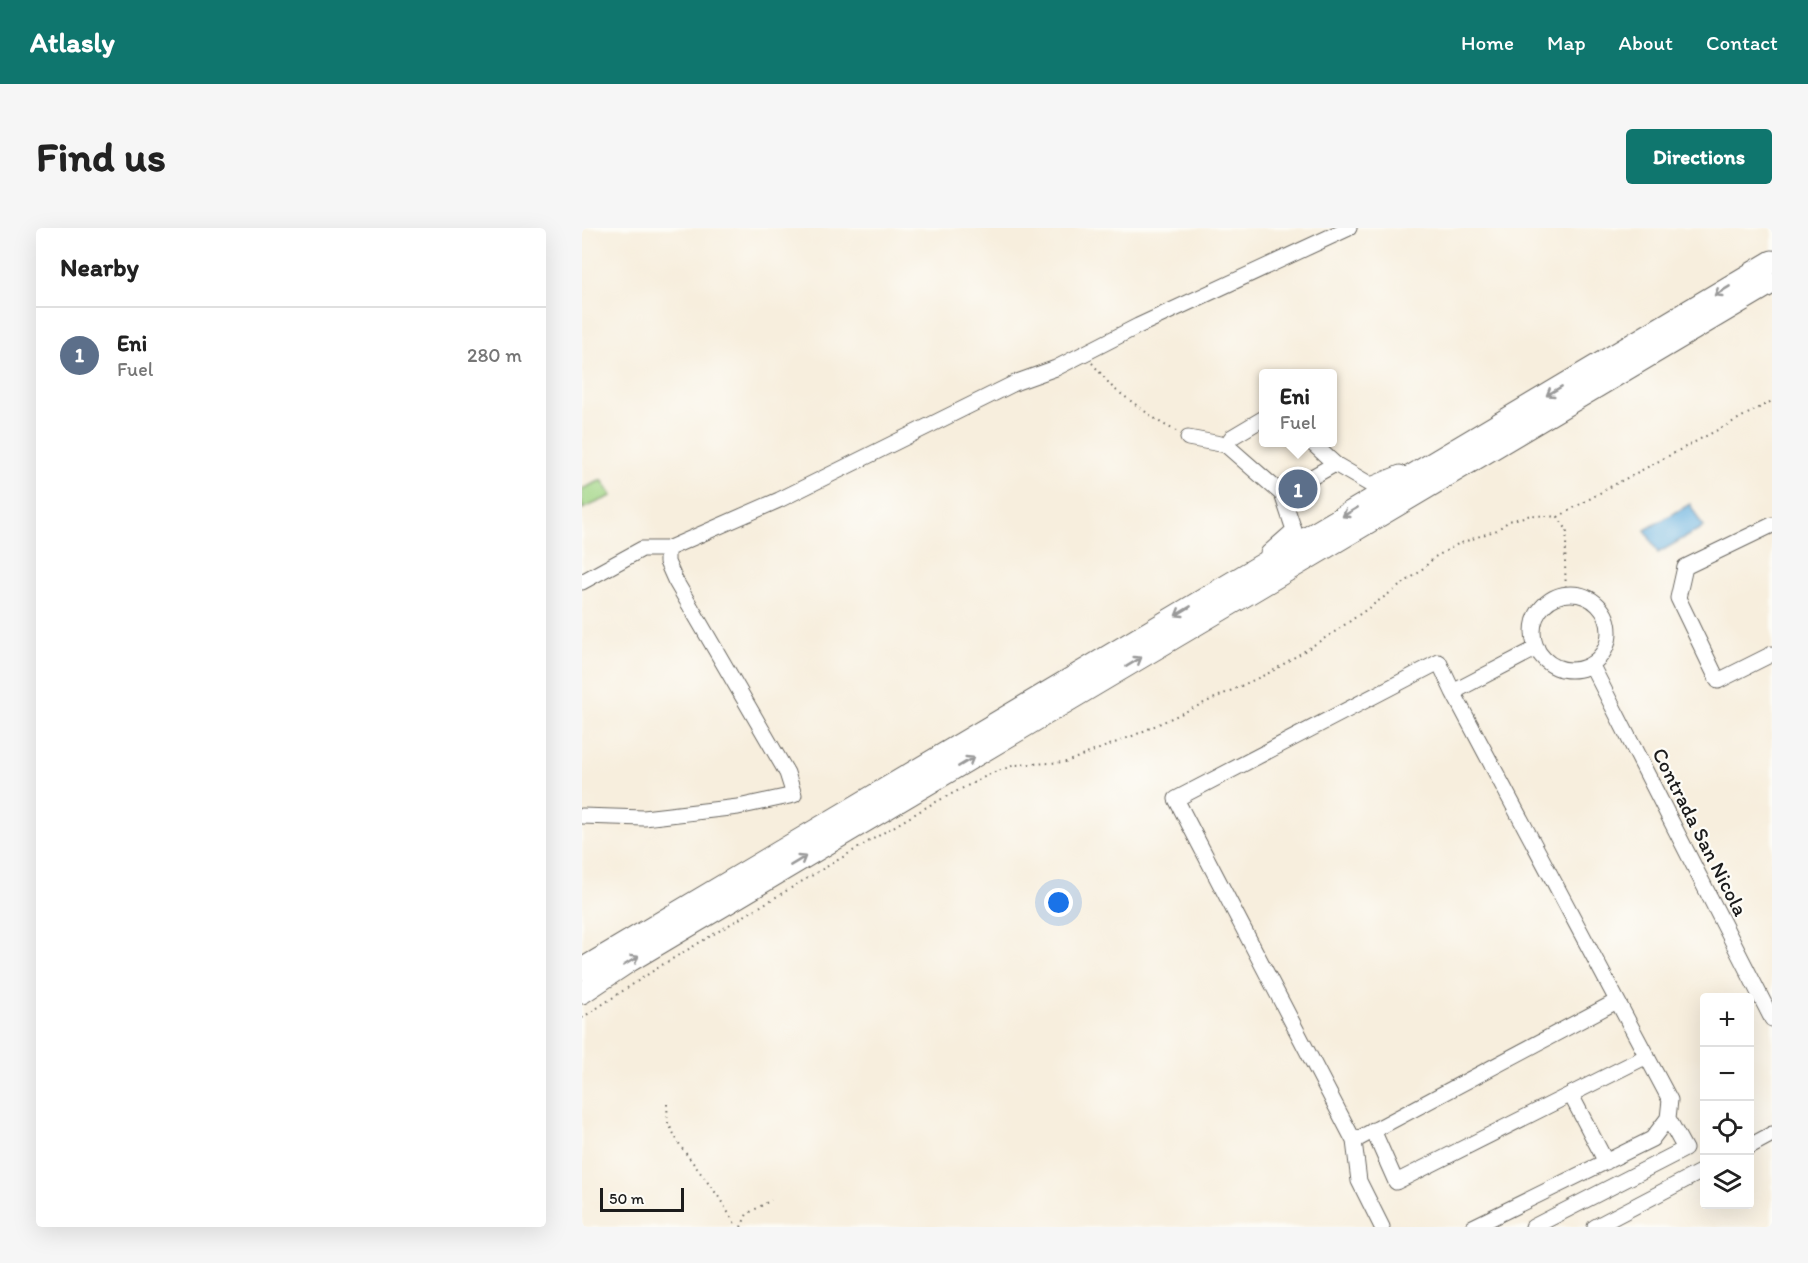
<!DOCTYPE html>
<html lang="en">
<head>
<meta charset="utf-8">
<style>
  :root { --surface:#fff; --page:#f6f6f6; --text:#222; --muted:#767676; --line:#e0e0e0; --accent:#0f766e }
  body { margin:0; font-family:Itim,sans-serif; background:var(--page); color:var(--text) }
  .controls { position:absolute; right:18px; bottom:18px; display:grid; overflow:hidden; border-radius:6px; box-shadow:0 6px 24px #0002 }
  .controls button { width:54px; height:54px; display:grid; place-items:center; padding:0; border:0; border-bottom:2px solid var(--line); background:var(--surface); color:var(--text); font:30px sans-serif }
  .scale { position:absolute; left:18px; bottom:15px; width:84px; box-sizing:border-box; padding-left:6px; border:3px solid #1c1c1c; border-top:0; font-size:16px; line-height:21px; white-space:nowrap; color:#1c1c1c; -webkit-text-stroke:4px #fdfcf7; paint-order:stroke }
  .you { position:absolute; left:477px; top:675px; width:21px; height:21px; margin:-15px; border:4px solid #fff; border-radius:50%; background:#1a73e8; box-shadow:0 0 0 9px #1a73e833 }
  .badge { display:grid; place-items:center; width:39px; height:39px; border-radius:50%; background:var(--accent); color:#fff; font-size:20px; font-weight:700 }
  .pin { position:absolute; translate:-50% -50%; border:3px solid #fff; box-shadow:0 2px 6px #0006 }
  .popup { position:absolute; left:677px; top:141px; width:78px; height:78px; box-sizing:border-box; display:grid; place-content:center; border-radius:6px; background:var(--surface); filter:drop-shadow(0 2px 4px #0005); font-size:20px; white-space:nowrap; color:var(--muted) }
  .popup b { font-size:22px; color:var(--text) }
  .popup::after { content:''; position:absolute; left:50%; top:100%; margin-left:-12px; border:12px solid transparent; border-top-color:var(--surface) }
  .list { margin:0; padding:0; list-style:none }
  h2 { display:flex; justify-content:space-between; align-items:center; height:78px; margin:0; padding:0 24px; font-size:26px }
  h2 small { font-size:20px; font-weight:400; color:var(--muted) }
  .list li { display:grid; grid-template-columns:39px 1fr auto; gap:18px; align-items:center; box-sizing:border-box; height:96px; padding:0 24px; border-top:2px solid var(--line) }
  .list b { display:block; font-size:22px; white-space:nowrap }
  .list p { margin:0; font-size:20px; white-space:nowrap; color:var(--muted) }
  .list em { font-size:20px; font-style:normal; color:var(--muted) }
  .icon { flex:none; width:33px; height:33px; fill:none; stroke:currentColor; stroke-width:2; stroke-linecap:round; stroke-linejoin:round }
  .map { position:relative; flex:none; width:1190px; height:999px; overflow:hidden; border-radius:6px }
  header { display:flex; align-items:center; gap:36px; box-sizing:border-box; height:84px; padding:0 30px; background:var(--accent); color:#fff }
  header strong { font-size:28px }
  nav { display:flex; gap:33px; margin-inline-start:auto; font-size:21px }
  .intro { display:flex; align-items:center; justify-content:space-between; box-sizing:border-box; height:144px; padding:0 36px }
  h1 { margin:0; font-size:42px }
  .button { padding:15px 27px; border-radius:6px; background:var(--accent); color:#fff; font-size:21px; font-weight:700 }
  main { display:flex; gap:36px; padding:0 36px }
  aside { flex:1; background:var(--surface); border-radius:6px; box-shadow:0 6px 24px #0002 }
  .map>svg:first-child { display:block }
</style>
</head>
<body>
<header>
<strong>Atlasly</strong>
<nav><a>Home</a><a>Map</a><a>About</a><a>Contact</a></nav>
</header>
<div class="intro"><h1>Find us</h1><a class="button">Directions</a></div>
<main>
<aside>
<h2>Nearby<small></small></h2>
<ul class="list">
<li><span class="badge" style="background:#5c6f8a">1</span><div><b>Eni</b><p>Fuel</p></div><em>280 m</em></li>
</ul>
</aside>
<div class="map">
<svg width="1190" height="999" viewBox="0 0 1190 999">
  <rect width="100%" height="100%" fill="#fdfcf7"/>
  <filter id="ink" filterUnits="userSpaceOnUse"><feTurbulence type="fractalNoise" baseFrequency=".0167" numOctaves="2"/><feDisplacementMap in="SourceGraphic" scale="12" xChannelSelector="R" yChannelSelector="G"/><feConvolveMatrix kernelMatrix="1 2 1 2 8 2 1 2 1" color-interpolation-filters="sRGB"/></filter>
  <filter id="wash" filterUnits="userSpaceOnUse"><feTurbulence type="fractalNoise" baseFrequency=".008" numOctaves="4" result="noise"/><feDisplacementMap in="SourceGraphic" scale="24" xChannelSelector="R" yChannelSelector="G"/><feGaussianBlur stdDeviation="1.35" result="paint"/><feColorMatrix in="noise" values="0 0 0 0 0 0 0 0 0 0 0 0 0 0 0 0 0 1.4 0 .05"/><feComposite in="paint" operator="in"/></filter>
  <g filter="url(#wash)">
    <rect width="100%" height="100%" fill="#f7eedd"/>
    <path fill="#a1d585" stroke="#5e7850" stroke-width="1.5" d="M 20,252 L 30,268 L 0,281 L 0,261 Z"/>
    <path fill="#67b1df" stroke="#42667e" stroke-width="1.5" d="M 1108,276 L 1121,299 L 1076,325 L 1063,302 Z"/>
  </g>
  <g filter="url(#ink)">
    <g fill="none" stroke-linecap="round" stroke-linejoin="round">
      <g stroke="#696660" stroke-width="17">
        <path id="minor" d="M 682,190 L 650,209 L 644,217 L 700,266
          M 606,210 L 644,217
          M 729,214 L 753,236
          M 1190,297 L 1103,339 L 1096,370 L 1136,453 L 1190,426
          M 686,325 L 712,302 L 700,266 L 753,236 L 789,257 L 818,245
          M 0,354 L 60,321 L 85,321
          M951 404a38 38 0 1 1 76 0a38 38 0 1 1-76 0Z
          M 1009,436 L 1190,791
          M 871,464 L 955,420
          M 0,588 L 62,590 L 156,579 L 212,567 L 205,545 L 93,352 L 85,334 L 85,321 L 197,272 L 435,154 L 474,140 L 556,98 L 767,0
          M 989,867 L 1024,934
          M 791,902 L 814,954 L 1065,828
          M 772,913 L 777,953 L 800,999
          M 1168,918 L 1190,906
          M 891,999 L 1070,911 L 1086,890 L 1088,872 L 871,464 L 857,434 L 594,571 L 772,913 L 1035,773
          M 951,999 L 1103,921 L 1086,890
          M 1013,999 L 1122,942"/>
      </g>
      <g stroke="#696660" stroke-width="23">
        <path id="highway" d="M 0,741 L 1190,33
          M 0,765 L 48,733 L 1190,55"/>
      </g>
      <path stroke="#696660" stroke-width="2" stroke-dasharray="1.5 4.5" stroke-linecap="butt" d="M 510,135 L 531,160 L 579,195 L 596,204
        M 976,289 L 1028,259 L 1190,173
        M 0,790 L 80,737 L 348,577 L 410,545 L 433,537 L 484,534 L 553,507 L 689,444 L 754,403 L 836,345 L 853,329 L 876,316 L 915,302 L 927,293 L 949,287 L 976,289 L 985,302 L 983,335 L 984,366
        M 85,876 L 86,895 L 99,919 L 136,968 L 155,999
        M 159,999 L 165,986 L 189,972"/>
      <use href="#minor" stroke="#fff" stroke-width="15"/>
      <use href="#highway" stroke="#fff" stroke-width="21"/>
    </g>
    <defs><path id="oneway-shaft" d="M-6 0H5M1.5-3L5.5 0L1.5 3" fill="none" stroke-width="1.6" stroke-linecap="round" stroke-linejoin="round" transform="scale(1.5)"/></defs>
    <g stroke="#999">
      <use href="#oneway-shaft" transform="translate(1140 63) rotate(149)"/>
      <use href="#oneway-shaft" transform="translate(972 163) rotate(149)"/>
      <use href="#oneway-shaft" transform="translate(768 284) rotate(149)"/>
      <use href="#oneway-shaft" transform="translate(601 383) rotate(149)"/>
      <use href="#oneway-shaft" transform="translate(552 434) rotate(-31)"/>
      <use href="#oneway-shaft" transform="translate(384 534) rotate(-31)"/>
      <use href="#oneway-shaft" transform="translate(216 633) rotate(-31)"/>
      <use href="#oneway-shaft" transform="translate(49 733) rotate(-32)"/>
    </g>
  </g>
  <g text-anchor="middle" stroke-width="4.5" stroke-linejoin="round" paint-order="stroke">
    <g font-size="21" fill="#1c1c1c" stroke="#fdfcf7">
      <text transform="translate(1118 604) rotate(63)" y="7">Contrada San Nicola</text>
    </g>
  </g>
</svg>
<div class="controls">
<button>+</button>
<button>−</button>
<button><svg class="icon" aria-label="locate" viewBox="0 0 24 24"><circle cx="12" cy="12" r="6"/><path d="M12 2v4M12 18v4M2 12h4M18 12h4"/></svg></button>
<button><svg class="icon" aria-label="layers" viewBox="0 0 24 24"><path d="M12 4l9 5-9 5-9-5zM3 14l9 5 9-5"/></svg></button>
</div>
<div class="scale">50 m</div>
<div class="you"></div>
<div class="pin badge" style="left:716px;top:261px;background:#5c6f8a">1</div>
<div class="popup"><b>Eni</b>Fuel</div>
</div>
</main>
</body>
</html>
